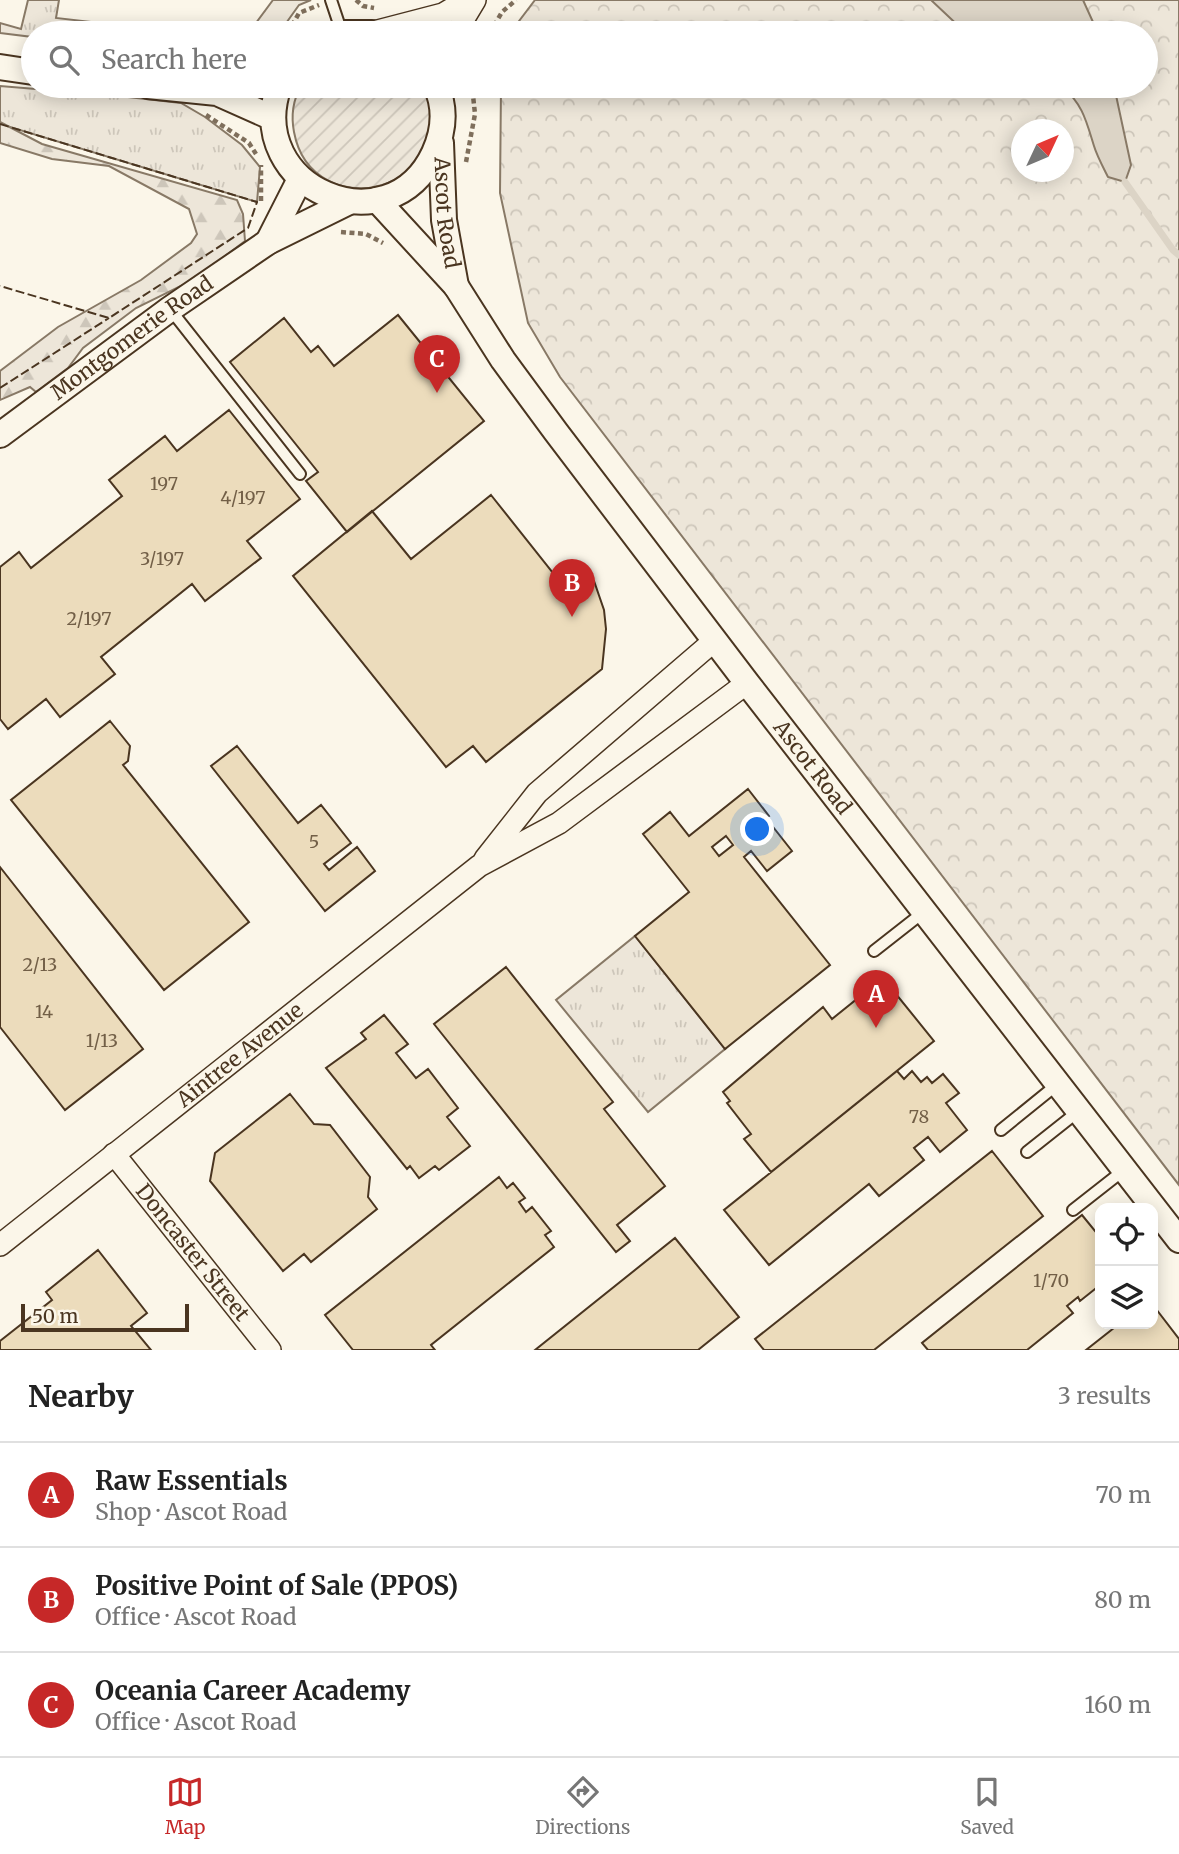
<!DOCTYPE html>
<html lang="en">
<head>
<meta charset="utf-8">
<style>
  :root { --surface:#fff; --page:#f6f6f6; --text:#222; --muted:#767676; --line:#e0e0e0; --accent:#c62828 }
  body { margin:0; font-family:Merriweather,serif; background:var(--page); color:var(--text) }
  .controls { position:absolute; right:21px; bottom:21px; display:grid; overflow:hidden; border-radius:14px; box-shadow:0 4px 18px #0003 }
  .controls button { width:63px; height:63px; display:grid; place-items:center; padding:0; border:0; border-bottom:2px solid var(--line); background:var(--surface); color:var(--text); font:35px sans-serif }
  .compass { position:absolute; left:1011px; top:119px; width:63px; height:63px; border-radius:50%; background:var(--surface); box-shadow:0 4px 18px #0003; rotate:46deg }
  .scale { position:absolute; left:21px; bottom:18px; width:168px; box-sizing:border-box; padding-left:7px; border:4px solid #4a3520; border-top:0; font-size:19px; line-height:24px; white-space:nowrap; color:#4a3520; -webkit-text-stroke:5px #fbf6e9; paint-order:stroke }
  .you { position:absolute; left:758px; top:830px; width:24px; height:24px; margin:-18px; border:5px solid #fff; border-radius:50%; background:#1a73e8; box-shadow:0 0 0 10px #1a73e833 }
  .badge { display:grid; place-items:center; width:46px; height:46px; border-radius:50%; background:var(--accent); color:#fff; font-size:23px; font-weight:700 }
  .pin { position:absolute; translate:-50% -58px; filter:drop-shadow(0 2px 4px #0008) }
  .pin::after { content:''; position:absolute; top:37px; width:24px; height:21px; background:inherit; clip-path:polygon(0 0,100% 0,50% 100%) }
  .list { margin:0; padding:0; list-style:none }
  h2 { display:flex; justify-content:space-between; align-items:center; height:91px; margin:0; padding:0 28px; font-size:30px }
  h2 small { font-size:23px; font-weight:400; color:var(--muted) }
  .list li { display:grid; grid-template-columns:46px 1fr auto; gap:21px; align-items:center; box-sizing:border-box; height:105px; padding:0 28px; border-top:2px solid var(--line) }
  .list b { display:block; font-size:26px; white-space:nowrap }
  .list p { margin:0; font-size:23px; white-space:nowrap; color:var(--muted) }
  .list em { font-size:23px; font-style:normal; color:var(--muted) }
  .icon { flex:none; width:38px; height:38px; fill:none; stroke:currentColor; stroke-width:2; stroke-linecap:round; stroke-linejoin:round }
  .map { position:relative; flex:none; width:1179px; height:1350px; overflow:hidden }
  .search { position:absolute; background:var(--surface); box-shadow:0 4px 18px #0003; left:21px; right:21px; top:21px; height:77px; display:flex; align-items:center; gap:18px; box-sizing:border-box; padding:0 24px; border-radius:38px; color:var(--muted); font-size:26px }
  .sheet { height:406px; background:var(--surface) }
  nav { display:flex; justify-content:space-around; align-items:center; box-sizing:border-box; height:98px; border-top:2px solid var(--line); background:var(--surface); font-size:19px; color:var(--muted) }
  nav a { display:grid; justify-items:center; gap:4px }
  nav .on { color:var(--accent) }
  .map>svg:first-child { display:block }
</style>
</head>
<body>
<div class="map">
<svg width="1179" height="1350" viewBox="0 0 1179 1350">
  <defs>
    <pattern id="grass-tufts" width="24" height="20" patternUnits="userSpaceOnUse" patternTransform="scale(1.75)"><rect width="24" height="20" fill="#ede6d9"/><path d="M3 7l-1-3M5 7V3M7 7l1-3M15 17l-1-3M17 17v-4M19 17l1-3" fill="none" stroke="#cdc6ba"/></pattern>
    <pattern id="forest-firs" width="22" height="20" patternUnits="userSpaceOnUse" patternTransform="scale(1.75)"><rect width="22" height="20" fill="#ede6d9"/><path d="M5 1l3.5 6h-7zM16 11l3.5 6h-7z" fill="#cdc6ba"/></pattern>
    <pattern id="park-crowns" width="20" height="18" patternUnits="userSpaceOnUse" patternTransform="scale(1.75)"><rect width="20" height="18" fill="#ede6d9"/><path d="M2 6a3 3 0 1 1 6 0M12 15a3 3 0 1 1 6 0" fill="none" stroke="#cdc6ba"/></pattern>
    <pattern id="garden-furrows" width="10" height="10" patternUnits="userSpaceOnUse" patternTransform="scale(1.75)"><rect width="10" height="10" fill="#ede6d9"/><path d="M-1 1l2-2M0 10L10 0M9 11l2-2" fill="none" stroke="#cdc6ba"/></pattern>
  </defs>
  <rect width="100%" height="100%" fill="#fbf6e9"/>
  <path fill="url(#grass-tufts)" stroke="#887966" stroke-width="2" d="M 28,0 L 59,0 L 56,18 L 187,33 L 33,33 L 33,37 L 0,33 L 0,23 L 21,29 Z
    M 273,0 L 311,0 L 299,5 L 279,33 L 196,33 L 253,27 Z
    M 0,86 L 119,96 L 181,103 L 205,117 L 242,145 L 260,167 L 257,202 L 0,124 Z
    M 635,936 L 725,1049 L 648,1112 L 556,1000 Z"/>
  <path fill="url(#forest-firs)" stroke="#887966" stroke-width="2" d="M 0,122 L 42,144 L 237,200 L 243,214 L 245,241 L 195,279 L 136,308 L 83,348 L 68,368 L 36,392 L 30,387 L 0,400 L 0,371 L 58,327 L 141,280 L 191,243 L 197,234 L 189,209 L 109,166 L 52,159 L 0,143 Z"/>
  <path fill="url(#park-crowns)" stroke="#887966" stroke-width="2" fill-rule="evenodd" d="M 535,0 L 1179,0 L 1179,1185 L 560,377 L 528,323 L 500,193 L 501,86 L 1146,86 L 1146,33 L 510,33 ZM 1021,130 L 1064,130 L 1064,172 L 1021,172 Z"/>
  <path fill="url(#garden-furrows)" stroke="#887966" stroke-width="2" d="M 301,86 L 424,86 C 466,193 312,228 294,132 C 291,116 293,100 301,86 Z"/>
  <path fill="#dcd4c6" stroke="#887966" stroke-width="2" d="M 931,0 L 1083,0 L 1098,33 L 966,33 Z
    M 1062,86 L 1114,86 L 1131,165 L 1125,182 L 1108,177 C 1103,167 1097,156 1094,146 C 1086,120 1083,105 1062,86 Z"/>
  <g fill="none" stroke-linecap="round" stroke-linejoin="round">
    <path stroke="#dcd4c6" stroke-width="7" d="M 1125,182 L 1173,250 L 1179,255"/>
  </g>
  <path fill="#ecdcbc" stroke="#4a3520" stroke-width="2" fill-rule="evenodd" d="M 398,315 L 484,421 L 347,532 L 306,481 L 318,472 L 230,362 L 284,318 L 311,352 L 318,346 L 334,366 Z
    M 229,410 L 300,499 L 247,541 L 261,558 L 205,601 L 192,584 L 101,657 L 115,674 L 60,717 L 46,699 L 8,729 L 0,719 L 0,567 L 19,552 L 31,568 L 122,496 L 109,480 L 165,436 L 177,451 Z
    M 491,495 L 561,583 L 582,566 L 594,581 L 604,610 L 606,629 L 602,669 L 486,762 L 473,746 L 446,767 L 293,576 L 372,511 L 411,559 Z
    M 110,721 L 130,746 L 128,761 L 123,765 L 249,922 L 164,990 L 11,800 Z
    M 237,746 L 298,823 L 321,805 L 351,843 L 324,864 L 329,870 L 357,847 L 375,871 L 325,911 L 211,766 Z
    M 748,789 L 769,816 L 766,818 L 792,851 L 767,871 L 751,851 L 744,857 L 830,965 L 725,1049 L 635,936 L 689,892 L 643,834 L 670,812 L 689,836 ZM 726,836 L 733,845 L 719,856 L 712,847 Z
    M 0,867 L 143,1049 L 65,1110 L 0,1027 Z
    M 506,967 L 613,1102 L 604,1109 L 665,1186 L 617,1225 L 630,1241 L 616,1252 L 434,1024 Z
    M 883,978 L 934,1041 L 771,1172 L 744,1139 L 751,1134 L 727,1103 L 730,1101 L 723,1092 L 823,1007 L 832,1019 Z
    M 384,1015 L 408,1044 L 396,1053 L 416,1078 L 428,1069 L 458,1108 L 447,1117 L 470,1146 L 439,1170 L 435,1166 L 419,1178 L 410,1166 L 407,1169 L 326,1068 L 366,1039 L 361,1033 Z
    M 897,1071 L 904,1079 L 912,1071 L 921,1082 L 927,1077 L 932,1083 L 943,1074 L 959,1093 L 946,1103 L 967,1130 L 940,1152 L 928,1137 L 914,1148 L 924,1160 L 879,1196 L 869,1184 L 769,1265 L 724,1210 Z
    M 290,1094 L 314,1124 L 330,1125 L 370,1177 L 368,1197 L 377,1209 L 311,1262 L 304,1254 L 283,1271 L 210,1181 L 215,1153 Z
    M 992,1151 L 1043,1216 L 874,1350 L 764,1350 L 755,1339 Z
    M 499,1177 L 507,1188 L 513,1183 L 525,1198 L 519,1202 L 526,1212 L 532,1207 L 551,1231 L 545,1235 L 554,1247 L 431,1345 L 435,1350 L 353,1350 L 325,1315 Z
    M 1082,1215 L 1100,1237 L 1100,1285 L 1080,1301 L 1078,1297 L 1067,1306 L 1073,1313 L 1027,1350 L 928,1350 L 922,1343 Z
    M 675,1238 L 739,1317 L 698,1350 L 535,1350 Z
    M 98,1250 L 147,1313 L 131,1326 L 151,1350 L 0,1350 L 0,1341 L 52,1300 L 46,1292 Z
    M 1153,1305 L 1179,1339 L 1179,1350 L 1086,1350 L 1119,1324 L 1153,1324 Z"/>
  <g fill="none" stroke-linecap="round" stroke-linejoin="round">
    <g stroke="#4a3520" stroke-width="14">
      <path id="service" d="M 331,0 L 342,33
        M 170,309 L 300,474
        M 874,951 L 925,911
        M 1001,1130 L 1059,1083
        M 1027,1152 L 1080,1110
        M 1073,1210 L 1124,1170"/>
    </g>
    <g stroke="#4a3520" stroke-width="24">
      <g id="minor">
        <path d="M 370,33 L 443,14 L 467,0"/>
        <path d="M 459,33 L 463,20 L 475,0"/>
        <path d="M 485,859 L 537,793 L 715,640"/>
        <path id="s1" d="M 114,1154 L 270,1350"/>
        <path id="s2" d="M 0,1245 L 479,866 L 559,823 L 747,683"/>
      </g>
    </g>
    <g stroke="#4a3520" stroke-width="28">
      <g id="tertiary">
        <path d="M 345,33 L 372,33"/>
        <path d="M 0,67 L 33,72"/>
        <path d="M 148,86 L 217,93 L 273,118"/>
        <path d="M 279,86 C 243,188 389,250 434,153 C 444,131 446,108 436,86"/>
        <path id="s3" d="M 441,143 L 444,220 L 456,286"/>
        <path id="s4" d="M 377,200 L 456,286 L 503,360 L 556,432 L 747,683 L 1179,1240"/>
        <path d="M 268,242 L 300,179"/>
        <path id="s5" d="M 0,435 L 170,309 L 268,242 L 349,202"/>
      </g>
    </g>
    <path stroke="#7f6f5c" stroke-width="4.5" stroke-dasharray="5 3.5" stroke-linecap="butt" d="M 356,0 L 363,6 L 374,8
      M 288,33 L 299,13 L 319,5
      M 490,33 L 502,12 L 516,0
      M 206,115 L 249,143 L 256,154
      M 466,162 L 475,114 L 472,86
      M 261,201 L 261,165
      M 341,232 L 366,234 L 383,243"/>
    <use href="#service" stroke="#fbf6e9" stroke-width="10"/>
    <use href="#minor" stroke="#fbf6e9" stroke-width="21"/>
    <use href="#tertiary" stroke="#fbf6e9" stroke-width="24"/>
    <path stroke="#4a3520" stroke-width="2" stroke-dasharray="9 3.5" stroke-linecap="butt" d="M 0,124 L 257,202 L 248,228 L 109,318 L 0,286
      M 0,388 L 109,318"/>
  </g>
  <g text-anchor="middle" stroke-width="5" stroke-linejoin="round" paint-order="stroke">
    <g font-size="18" fill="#725f47">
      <text x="164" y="490">197</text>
      <text x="243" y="504">4/197</text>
      <text x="162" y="565">3/197</text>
      <text x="89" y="625">2/197</text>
      <text x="314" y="848">5</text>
      <text x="40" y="971">2/13</text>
      <text x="44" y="1018">14</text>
      <text x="102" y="1047">1/13</text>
      <text x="919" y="1123">78</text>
      <text x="1051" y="1287">1/70</text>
    </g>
    <g font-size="21" fill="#4a3520" stroke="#fbf6e9">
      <text dy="7" stroke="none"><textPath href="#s3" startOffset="70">Ascot Road</textPath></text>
      <text dy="7" stroke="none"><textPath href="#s5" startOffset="164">Montgomerie Road</textPath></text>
      <text dy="7" stroke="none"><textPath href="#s4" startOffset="716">Ascot Road</textPath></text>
      <text dy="7" stroke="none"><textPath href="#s2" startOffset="306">Aintree Avenue</textPath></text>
      <text dy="7" stroke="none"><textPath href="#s1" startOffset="126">Doncaster Street</textPath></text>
    </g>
  </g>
</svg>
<div class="controls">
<button><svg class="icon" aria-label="locate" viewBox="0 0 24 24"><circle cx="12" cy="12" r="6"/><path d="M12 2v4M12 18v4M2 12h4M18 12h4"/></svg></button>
<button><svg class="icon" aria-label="layers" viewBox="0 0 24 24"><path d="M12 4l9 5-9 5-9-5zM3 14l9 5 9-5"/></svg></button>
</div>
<svg class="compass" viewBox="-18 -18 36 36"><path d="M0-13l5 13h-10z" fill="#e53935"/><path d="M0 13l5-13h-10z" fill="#767676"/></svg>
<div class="scale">50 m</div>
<div class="you"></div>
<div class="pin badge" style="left:876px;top:1028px">A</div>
<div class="pin badge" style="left:572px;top:617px">B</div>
<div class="pin badge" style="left:437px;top:393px">C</div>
<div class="search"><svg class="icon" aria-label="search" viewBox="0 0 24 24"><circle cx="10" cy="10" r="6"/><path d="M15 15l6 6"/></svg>Search here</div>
</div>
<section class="sheet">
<h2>Nearby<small>3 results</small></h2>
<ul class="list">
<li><span class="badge">A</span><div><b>Raw Essentials</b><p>Shop · Ascot Road</p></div><em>70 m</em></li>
<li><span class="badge">B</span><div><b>Positive Point of Sale (PPOS)</b><p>Office · Ascot Road</p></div><em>80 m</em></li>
<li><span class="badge">C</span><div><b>Oceania Career Academy</b><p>Office · Ascot Road</p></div><em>160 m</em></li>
</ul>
</section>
<nav>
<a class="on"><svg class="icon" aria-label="map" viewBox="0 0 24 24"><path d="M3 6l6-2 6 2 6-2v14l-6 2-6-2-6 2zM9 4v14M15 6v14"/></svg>Map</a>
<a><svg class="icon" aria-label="directions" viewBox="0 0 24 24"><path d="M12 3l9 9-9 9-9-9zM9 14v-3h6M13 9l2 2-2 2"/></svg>Directions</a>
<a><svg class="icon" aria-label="saved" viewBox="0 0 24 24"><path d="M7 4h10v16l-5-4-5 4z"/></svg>Saved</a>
</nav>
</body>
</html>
